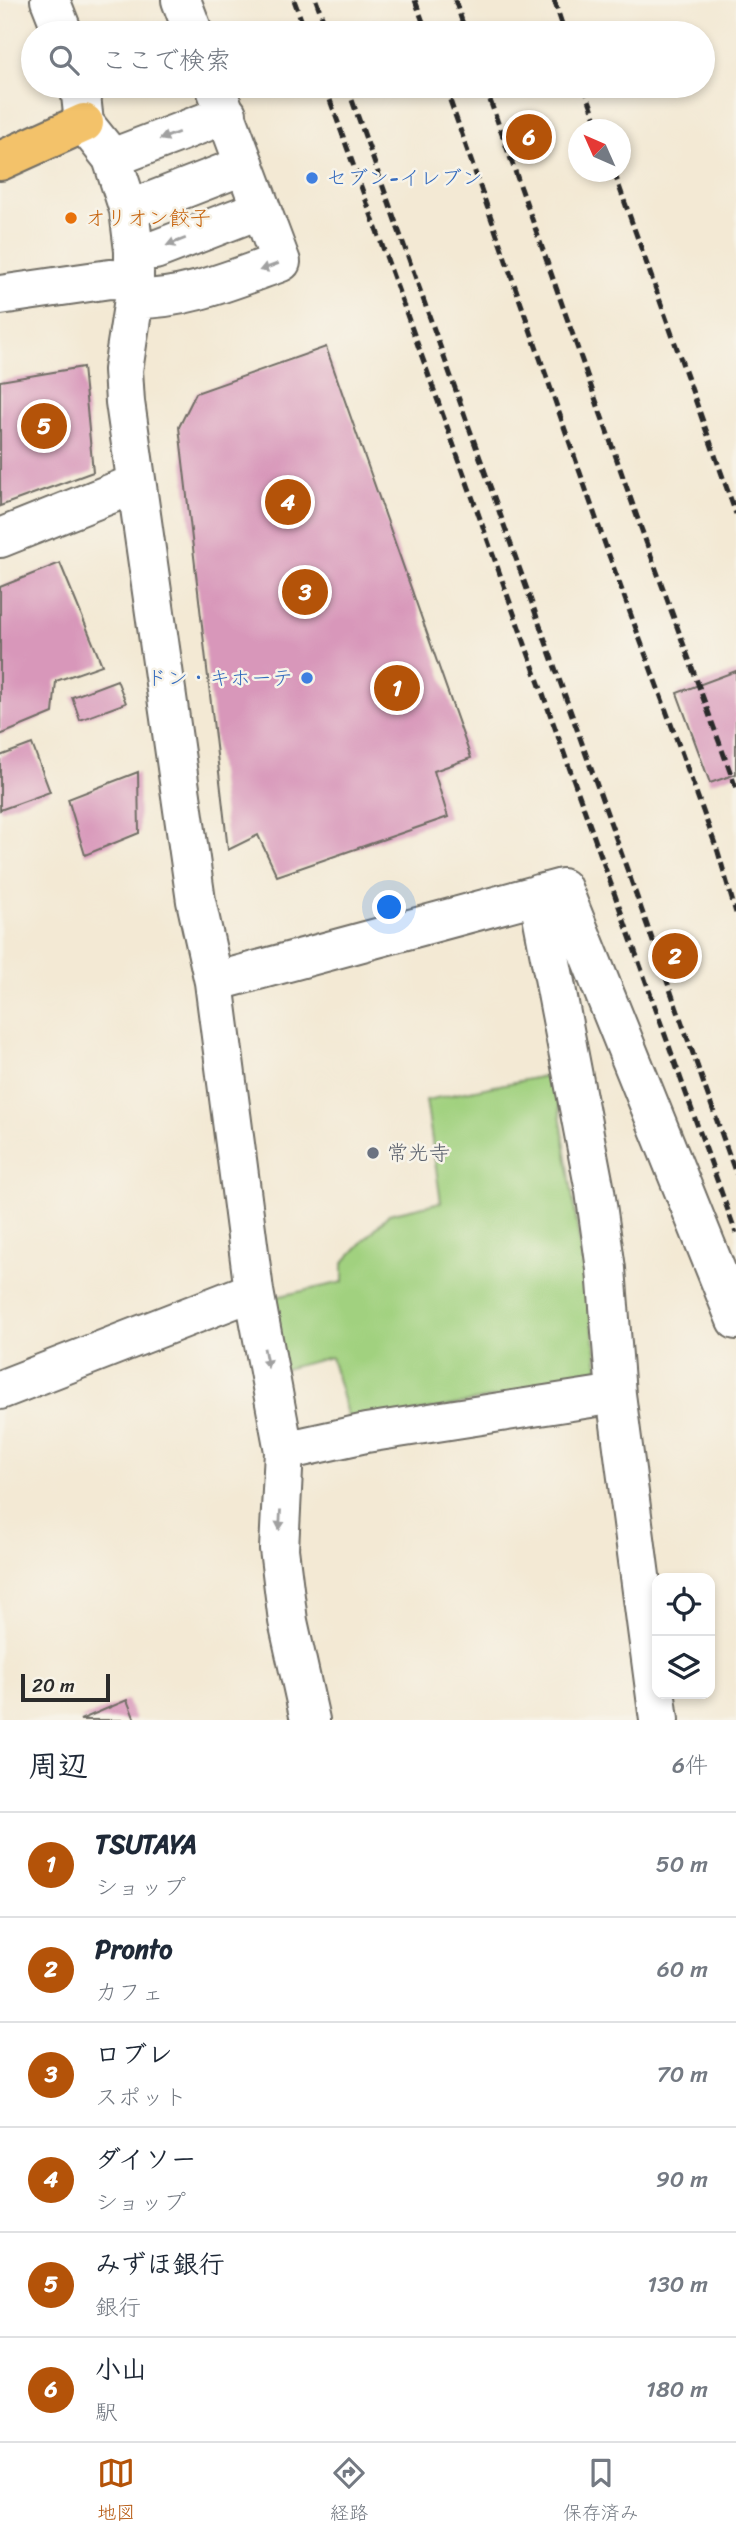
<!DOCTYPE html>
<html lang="ja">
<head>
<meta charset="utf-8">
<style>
  :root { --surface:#fff; --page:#f6f6f7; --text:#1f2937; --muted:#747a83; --line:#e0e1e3; --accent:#b45309 }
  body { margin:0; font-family:Sriracha,"Klee One",sans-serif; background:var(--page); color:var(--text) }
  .controls { position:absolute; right:21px; bottom:21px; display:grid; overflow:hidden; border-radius:14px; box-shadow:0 4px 10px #0003 }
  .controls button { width:63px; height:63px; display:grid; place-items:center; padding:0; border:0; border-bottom:2px solid var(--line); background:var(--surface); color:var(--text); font:35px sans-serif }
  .compass { position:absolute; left:568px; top:119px; width:63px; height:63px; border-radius:50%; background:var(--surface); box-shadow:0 4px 10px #0003; rotate:315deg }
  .scale { position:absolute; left:21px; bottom:18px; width:89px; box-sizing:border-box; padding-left:7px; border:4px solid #2b2b2b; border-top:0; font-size:19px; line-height:24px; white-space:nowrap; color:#2b2b2b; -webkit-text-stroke:5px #f7f3e8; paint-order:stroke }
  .you { position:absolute; left:390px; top:908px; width:24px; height:24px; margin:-18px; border:5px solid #fff; border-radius:50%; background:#1a73e8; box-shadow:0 0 0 10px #1a73e833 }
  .badge { display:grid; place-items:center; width:46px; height:46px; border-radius:50%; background:var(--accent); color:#fff; font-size:23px; font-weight:700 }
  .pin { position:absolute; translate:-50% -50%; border:4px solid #fff; box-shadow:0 2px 7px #0006 }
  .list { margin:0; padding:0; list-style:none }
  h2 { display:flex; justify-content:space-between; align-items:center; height:91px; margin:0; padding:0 28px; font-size:30px }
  h2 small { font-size:23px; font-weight:400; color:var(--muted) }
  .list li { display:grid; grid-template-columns:46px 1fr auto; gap:21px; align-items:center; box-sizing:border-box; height:105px; padding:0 28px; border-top:2px solid var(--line) }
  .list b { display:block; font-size:26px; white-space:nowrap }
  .list p { margin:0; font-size:23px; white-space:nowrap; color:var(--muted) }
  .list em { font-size:23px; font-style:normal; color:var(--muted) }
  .icon { flex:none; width:38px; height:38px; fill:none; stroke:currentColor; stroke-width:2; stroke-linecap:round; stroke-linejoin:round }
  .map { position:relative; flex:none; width:736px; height:1720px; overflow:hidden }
  .search { position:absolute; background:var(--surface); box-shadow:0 4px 10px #0003; left:21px; right:21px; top:21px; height:77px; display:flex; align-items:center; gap:18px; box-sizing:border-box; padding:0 24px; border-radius:38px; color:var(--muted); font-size:26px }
  .sheet { height:721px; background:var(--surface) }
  nav { display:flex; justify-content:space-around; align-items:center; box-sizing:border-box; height:98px; border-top:2px solid var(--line); background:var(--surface); font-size:19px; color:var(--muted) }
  nav a { display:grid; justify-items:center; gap:4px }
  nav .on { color:var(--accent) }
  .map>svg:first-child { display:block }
</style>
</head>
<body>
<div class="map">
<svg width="736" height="1720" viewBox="0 0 736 1720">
  <rect width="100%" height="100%" fill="#f7f3e8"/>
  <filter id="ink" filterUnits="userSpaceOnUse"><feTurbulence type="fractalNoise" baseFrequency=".0143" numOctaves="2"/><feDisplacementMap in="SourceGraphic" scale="14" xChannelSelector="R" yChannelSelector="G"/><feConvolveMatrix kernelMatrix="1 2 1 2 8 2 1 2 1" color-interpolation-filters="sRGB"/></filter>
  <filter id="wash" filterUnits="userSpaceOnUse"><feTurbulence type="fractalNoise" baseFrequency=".00686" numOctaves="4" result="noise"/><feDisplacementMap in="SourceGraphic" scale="28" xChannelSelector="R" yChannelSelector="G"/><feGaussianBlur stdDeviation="1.57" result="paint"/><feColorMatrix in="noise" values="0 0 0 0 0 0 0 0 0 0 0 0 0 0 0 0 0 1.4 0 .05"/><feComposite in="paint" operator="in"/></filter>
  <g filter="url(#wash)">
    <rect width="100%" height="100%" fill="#f3e9d4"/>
    <path fill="#a1d17f" stroke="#667e55" stroke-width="2" d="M 554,1074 L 600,1377 L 350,1425 L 331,1357 L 281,1370 L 271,1298 L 343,1282 L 343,1263 L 389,1214 L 441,1202 L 426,1100 Z"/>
    <g id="blocks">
      <path fill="#d897ba" d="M 326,347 L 471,758 L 434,771 L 448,817 L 277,876 L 258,835 L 228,850 L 179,427 L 196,393 Z
        M 83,367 L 93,472 L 0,506 L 0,381 Z
        M 60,563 L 102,665 L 56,681 L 53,713 L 0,735 L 0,587 Z
        M 736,671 L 736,774 L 710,783 L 677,693 Z
        M 117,680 L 126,703 L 80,720 L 72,697 Z
        M 32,744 L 50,792 L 0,810 L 0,756 Z
        M 138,772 L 139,833 L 85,855 L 68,799 Z
        M 127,1700 L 135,1720 L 80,1720 Z"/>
    </g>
  </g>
  <g filter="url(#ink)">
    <use href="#blocks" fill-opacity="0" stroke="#716e66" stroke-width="2"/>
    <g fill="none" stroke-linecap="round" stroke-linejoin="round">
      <g stroke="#716e66" stroke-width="42">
        <path id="minor" d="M 50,0 L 63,33
          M 181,0 L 192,29
          M 80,86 L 84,123 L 112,158 L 129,210 L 134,251 L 134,299 L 123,370 L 125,402 L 196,901 L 214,982 L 254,1291 L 284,1451 L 279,1549 L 288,1621 L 310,1720
          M 112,158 L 227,114
          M 129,210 L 245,165
          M 134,251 L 155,250 L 261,209
          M 0,295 L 110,279 L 134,280
          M 134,299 C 185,300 233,279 281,262 L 215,86
          M 0,538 L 135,484
          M 538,894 L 595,1191 L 606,1269 L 616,1394 L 659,1720
          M 214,982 L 562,888 L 736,1320
          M 0,1390 L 254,1291
          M 284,1451 L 366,1433 L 616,1394"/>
      </g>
      <g stroke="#716e66" stroke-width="42">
        <path id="major" d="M 0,161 L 84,123"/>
      </g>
      <use href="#minor" stroke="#fff" stroke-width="38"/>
      <use href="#major" stroke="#f3c26a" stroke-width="38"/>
      <path stroke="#2b2b2b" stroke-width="5" stroke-dasharray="10 5" stroke-linecap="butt" d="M 294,0 L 306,33
        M 316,0 L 328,33
        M 415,0 L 427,33
        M 455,0 L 466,33
        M 554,0 L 565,33
        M 325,86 L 736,1233
        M 347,86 L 736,1174
        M 445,86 L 606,547 L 718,852 L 736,913
        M 485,86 L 641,528 L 736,788
        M 584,86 L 600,130
        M 614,172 L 736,514"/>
    </g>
    <defs><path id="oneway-solid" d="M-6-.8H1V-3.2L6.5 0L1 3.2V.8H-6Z" transform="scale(1.75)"/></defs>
    <g fill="#a0a0a0">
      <use href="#oneway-solid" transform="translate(169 136) rotate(159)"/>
      <use href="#oneway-solid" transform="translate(176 242) rotate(159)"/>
      <use href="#oneway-solid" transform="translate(269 267) rotate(160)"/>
      <use href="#oneway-solid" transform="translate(266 1358) rotate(79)"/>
      <use href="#oneway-solid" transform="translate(280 1520) rotate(93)"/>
    </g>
  </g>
  <g fill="#3f7fe0" stroke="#f7f3e8" stroke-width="2.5">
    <circle cx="312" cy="178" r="7"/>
    <circle cx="307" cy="678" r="7"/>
  </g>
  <circle fill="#e8710a" stroke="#f7f3e8" stroke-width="2.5" cx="71" cy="218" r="7"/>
  <circle fill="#6b7280" stroke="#f7f3e8" stroke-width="2.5" cx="373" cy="1153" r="7"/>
  <g text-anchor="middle" stroke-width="5" stroke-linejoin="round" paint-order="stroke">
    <g font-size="21" fill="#366cbe" stroke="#f7f3e8" text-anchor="start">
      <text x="326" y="185">セブン-イレブン</text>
      <text x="293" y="685" text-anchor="end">ドン・キホーテ</text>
    </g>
    <g font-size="21" fill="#c56008" stroke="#f7f3e8" text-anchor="start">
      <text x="85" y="225">オリオン餃子</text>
    </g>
    <g font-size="21" fill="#5b616d" stroke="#f7f3e8" text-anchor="start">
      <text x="387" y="1160">常光寺</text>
    </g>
  </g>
</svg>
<div class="controls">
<button><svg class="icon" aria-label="locate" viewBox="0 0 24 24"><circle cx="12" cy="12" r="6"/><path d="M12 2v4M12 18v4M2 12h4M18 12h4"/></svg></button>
<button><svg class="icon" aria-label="layers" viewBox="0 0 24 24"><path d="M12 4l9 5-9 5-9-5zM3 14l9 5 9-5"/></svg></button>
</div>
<svg class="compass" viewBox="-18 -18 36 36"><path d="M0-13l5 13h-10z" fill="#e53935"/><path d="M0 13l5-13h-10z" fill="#747a83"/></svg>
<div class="scale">20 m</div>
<div class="you"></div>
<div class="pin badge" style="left:397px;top:688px">1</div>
<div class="pin badge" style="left:675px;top:956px">2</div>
<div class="pin badge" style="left:305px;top:592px">3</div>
<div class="pin badge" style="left:288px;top:502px">4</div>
<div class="pin badge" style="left:44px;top:426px">5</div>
<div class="pin badge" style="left:529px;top:137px">6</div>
<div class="search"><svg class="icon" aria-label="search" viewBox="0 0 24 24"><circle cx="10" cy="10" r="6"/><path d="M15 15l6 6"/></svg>ここで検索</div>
</div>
<section class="sheet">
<h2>周辺<small>6件</small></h2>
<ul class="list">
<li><span class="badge">1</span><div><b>TSUTAYA</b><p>ショップ</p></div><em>50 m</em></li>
<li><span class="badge">2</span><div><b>Pronto</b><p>カフェ</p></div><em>60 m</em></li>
<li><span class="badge">3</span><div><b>ロブレ</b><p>スポット</p></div><em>70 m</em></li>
<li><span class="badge">4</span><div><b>ダイソー</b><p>ショップ</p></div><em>90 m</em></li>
<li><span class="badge">5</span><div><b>みずほ銀行</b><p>銀行</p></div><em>130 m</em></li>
<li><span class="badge">6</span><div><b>小山</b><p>駅</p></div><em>180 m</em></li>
</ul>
</section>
<nav>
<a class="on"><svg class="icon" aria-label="map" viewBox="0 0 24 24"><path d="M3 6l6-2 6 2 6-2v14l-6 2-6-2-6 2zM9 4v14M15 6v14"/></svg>地図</a>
<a><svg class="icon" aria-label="directions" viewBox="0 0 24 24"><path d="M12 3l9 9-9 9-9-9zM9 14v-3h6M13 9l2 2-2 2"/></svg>経路</a>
<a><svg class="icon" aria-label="saved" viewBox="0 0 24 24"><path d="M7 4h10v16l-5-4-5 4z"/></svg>保存済み</a>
</nav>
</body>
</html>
